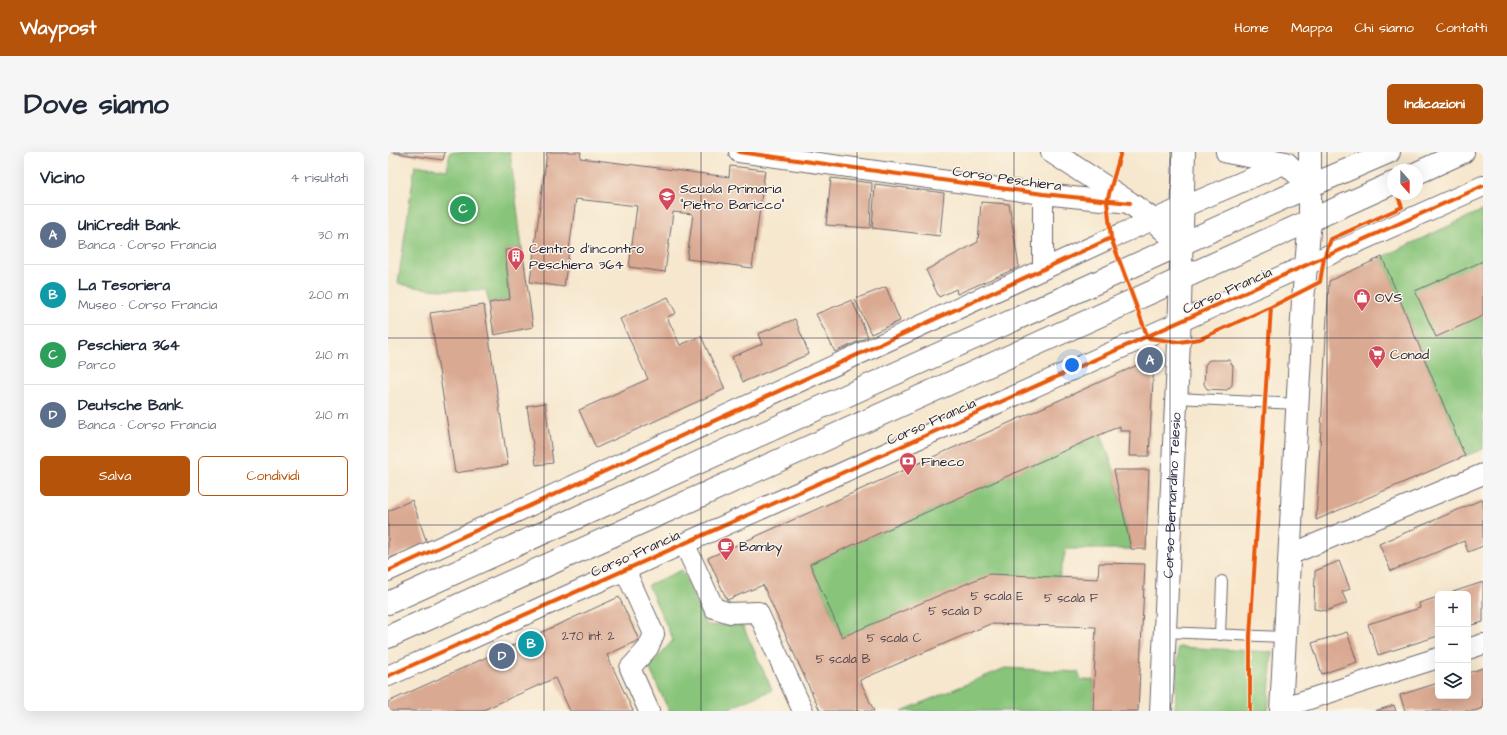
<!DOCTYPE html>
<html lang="it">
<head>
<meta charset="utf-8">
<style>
  :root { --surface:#fff; --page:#f6f6f7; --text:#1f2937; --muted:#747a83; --line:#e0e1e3; --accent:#b45309 }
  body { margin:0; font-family:"Architects Daughter",sans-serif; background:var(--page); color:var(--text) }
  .controls { position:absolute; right:12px; bottom:12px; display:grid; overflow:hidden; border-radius:6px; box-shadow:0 4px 16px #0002 }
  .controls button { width:36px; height:36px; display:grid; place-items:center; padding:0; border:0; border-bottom:1px solid var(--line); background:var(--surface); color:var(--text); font:20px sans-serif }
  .compass { position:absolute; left:999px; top:12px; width:36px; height:36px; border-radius:50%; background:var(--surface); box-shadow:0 4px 16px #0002; rotate:159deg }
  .you { position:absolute; left:684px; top:213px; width:14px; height:14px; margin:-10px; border:3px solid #fff; border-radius:50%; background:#1a73e8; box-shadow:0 0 0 6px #1a73e833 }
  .badge { display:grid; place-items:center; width:26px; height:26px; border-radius:50%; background:var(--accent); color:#fff; font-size:13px; font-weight:700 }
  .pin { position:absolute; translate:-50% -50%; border:2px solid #fff; box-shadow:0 1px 4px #0006 }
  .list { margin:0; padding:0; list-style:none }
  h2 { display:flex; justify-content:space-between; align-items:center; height:52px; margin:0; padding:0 16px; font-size:17px }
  h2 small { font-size:13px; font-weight:400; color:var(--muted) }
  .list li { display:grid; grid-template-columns:26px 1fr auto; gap:12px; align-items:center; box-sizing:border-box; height:60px; padding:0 16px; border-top:1px solid var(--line) }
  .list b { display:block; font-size:15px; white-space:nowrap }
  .list p { margin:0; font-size:13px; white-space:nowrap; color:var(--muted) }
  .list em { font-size:13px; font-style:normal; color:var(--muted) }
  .actions { display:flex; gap:8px; padding:12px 16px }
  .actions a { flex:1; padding:9px 0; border:1px solid var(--accent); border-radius:6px; text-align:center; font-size:14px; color:var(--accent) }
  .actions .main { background:var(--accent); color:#fff }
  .icon { flex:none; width:22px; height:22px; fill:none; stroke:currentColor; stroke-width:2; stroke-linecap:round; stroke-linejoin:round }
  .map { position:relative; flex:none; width:1095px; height:559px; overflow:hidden; border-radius:6px }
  header { display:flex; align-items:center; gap:24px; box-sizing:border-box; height:56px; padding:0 20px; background:var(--accent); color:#fff }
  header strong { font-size:19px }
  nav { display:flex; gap:22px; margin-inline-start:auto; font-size:14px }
  .intro { display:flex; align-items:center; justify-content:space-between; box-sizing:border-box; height:96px; padding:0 24px }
  h1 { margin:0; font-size:28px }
  .button { padding:10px 18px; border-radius:6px; background:var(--accent); color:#fff; font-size:14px; font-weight:700 }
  main { display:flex; gap:24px; padding:0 24px }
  aside { flex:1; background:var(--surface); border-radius:6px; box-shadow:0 4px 16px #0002 }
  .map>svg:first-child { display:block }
</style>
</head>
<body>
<header>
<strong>Waypost</strong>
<nav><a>Home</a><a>Mappa</a><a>Chi siamo</a><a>Contatti</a></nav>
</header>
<div class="intro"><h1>Dove siamo</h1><a class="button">Indicazioni</a></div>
<main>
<aside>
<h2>Vicino<small>4 risultati</small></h2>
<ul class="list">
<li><span class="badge" style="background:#5c6f8a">A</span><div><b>UniCredit Bank</b><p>Banca · Corso Francia</p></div><em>30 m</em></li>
<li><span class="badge" style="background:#0f9aa8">B</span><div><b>La Tesoriera</b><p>Museo · Corso Francia</p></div><em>200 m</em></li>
<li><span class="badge" style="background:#2e9e5b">C</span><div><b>Peschiera 364</b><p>Parco</p></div><em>210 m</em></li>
<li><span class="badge" style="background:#5c6f8a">D</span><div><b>Deutsche Bank</b><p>Banca · Corso Francia</p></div><em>210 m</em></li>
</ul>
<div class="actions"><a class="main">Salva</a><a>Condividi</a></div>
</aside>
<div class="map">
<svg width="1095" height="559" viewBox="0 0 1095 559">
  <rect width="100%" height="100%" fill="#fcf5e5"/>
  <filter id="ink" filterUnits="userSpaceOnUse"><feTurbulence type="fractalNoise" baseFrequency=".025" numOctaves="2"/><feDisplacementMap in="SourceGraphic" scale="8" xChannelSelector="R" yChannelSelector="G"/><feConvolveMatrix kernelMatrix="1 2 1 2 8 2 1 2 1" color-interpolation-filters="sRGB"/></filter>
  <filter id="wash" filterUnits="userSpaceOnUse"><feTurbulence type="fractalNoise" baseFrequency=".012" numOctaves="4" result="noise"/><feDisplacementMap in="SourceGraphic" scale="16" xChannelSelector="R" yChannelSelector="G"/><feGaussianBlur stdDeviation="0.9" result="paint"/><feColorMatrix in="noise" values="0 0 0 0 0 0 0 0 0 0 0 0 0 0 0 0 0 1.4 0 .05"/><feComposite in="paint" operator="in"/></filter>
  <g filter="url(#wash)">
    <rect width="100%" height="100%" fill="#f6e7ce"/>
    <path fill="#88c57a" stroke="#55745a" d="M 62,0 L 122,0 L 134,96 L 117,98 L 122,147 L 101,151 L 98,138 C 69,138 38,140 10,131 L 27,13 L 59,18 Z
      M 1095,58 L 1095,297 L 1077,304 L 994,105 Z
      M 713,282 L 726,318 L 743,397 L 678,397 L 671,426 L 454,485 L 422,412 Z
      M 294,418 L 318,473 L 355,474 L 384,538 L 335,559 L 281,559 L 261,515 L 285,488 L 260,433 Z
      M 790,495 L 884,500 L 880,559 L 787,559 Z
      M 617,516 L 690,520 L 693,528 L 706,528 L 705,559 L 514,559 Z"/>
    <g id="blocks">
      <path fill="#daa992" d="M 1,0 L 57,0 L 55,8 Z
        M 159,0 L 193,0 L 192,6 L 341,25 L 342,14 L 377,18 L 364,116 L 299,107 L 305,62 L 285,60 L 277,120 L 241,115 L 249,54 L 188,47 L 176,135 L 142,130 Z
        M 443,26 L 484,31 L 482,76 L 438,73 Z
        M 487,32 L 556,41 L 552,84 L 484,76 Z
        M 593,50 L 621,52 L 631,115 L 569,142 L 568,137 L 551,145 L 538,118 L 590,90 Z
        M 134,96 L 145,175 L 106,183 L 101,151 L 122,147 L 117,98 Z
        M 994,105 L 1077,304 L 928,368 L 941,129 Z
        M 1095,109 L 1095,164 L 1048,185 L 1027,139 Z
        M 498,135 L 512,169 L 483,182 L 467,147 Z
        M 280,145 L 288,161 L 279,165 L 292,193 L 313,184 L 337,237 L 208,296 L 191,258 L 260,227 L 232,167 Z
        M 464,148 L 480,185 L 447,200 L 428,162 Z
        M 96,153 L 120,313 L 67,321 L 42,161 Z
        M 407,167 L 421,202 L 355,230 L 344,205 L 374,192 L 370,182 Z
        M 763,207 L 766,209 L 761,304 L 741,304 L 742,279 L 732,279 L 732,274 L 422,412 L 454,485 L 601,422 L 710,427 L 711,411 L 757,412 L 750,559 L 705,559 L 708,475 L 602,472 L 472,528 L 486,559 L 432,559 L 375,433 L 339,448 L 320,406 Z
        M 821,208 L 841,208 L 845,214 L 844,233 L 839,238 L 819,237 L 816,232 L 817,213 Z
        M 157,251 L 165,311 L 148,313 L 139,254 Z
        M 726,318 L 761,318 L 758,397 L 743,397 Z
        M 1095,347 L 1095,394 L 1080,400 L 1076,389 L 1003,419 L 991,392 Z
        M 24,348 L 39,391 L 0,407 L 0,359 Z
        M 951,409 L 962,437 L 954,440 L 959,451 L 938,459 L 926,457 L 927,419 Z
        M 1095,430 L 1095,470 L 1080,474 L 1080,442 L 1059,442 Z
        M 231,445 L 251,488 L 219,503 L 245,559 L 182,559 L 167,526 L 93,559 L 0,559 L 0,550 Z
        M 1050,445 L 1050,484 L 990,503 L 980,472 L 1032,456 L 1031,451 Z
        M 959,480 L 969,510 L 934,522 L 924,491 Z
        M 1095,516 L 1095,556 L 1086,559 L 1017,559 L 1012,543 L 1050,531 L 1050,544 L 1080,544 L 1080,521 Z
        M 1006,553 L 1008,559 L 987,559 Z"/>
    </g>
  </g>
  <g filter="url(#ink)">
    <use href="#blocks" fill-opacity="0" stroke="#6c676e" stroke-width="1"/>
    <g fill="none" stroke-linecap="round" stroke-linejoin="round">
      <g stroke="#6c676e" stroke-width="12">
        <path id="lane" d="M 788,246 L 910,252
          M 777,480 L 896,485
          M 832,483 L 834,429"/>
      </g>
      <g stroke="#6c676e" stroke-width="22">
        <path id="street" d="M 351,0 L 655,42 L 742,51
          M 655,42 L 655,117
          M 296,391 L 326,456 L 342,461 L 370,460 L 415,559
          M 901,403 L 1095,322
          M 237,418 L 266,482 L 260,496 L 242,516 L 261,559
          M 0,419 L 723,86 L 898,11
          M 1080,497 L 1095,492
          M 0,524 C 365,360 732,200 1095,34
          M 893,556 L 1050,506"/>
      </g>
      <g stroke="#6c676e" stroke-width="24">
        <g id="secondary">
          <path d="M 664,0 L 742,51 L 765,68 L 793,93"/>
          <path d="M 839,0 L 898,11 L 922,34"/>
          <path id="s1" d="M 773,559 L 791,190 L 796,0"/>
          <path d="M 893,559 L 915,148 L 922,68 L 922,0"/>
        </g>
      </g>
      <g stroke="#6c676e" stroke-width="24">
        <path id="primary" d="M 1029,21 L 1075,0
          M 0,451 L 922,34 L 1001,0
          M 0,485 L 1005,31"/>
      </g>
      <use href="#lane" stroke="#fff" stroke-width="10"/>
      <use href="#street" stroke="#fff" stroke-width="20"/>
      <use href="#secondary" stroke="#fff" stroke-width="22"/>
      <use href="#primary" stroke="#fff" stroke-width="22"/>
      <g stroke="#fcf5e5" stroke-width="6">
        <path id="cycleway" d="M 351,0 L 655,42 L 742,51
          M 733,0 L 719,49 L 723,86 L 760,186 L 791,190 L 812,187 L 883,155 L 932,130 L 936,106 L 943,87 L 1014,55 L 1009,42
          M 0,419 L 723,86
          M 0,524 C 365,360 732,200 1095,34
          M 862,559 L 862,484 L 883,155"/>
      </g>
      <use href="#cycleway" stroke="#e8590c" stroke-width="4"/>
    </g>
  </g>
  <path fill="none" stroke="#22223b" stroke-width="1" stroke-opacity="0.55" d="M 156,0 L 156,559M 313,0 L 313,559M 469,0 L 469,559M 626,0 L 626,559M 782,0 L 782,559M 939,0 L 939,559M 0,186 L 1095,186M 0,373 L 1095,373"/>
  <defs>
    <g id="school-pin" transform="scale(0.9)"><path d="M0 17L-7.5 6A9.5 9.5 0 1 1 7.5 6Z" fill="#d1495b" stroke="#fcf5e5"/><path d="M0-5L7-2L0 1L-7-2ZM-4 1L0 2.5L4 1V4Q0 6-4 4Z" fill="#fff"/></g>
    <g id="building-pin" transform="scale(0.9)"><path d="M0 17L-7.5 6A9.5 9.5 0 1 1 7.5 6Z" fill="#d1495b" stroke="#fcf5e5"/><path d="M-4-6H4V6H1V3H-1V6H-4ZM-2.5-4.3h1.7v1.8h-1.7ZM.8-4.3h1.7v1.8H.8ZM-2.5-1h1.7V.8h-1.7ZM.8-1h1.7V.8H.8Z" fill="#fff"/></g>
    <g id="shop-pin" transform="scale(0.9)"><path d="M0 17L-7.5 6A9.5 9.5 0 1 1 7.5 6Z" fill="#d1495b" stroke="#fcf5e5"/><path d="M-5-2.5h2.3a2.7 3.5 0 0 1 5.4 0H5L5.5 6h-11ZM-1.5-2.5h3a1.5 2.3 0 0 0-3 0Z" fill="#fff"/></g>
    <g id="supermarket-pin" transform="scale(0.9)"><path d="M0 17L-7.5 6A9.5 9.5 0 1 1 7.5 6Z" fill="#d1495b" stroke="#fcf5e5"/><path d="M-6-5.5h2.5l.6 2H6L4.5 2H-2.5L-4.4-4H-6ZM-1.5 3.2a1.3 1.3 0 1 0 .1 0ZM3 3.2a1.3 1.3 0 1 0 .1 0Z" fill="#fff"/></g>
    <g id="bank-pin" transform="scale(0.9)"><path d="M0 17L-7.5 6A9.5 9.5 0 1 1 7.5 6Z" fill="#d1495b" stroke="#fcf5e5"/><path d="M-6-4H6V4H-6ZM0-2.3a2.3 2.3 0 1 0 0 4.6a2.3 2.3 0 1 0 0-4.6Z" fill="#fff"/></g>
    <g id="cafe-pin" transform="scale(0.9)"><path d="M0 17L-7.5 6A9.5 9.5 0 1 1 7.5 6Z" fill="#d1495b" stroke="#fcf5e5"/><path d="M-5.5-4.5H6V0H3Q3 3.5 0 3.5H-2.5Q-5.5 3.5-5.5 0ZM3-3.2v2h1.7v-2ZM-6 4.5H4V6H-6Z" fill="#fff"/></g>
  </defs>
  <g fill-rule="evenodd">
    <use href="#school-pin" x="279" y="44"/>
    <use href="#building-pin" x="128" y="104"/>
    <use href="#shop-pin" x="974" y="145"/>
    <use href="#supermarket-pin" x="989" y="202"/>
    <use href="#bank-pin" x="520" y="309"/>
    <use href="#cafe-pin" x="338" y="394"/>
  </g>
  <g text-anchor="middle" stroke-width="3" stroke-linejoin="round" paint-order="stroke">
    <g font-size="12" fill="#504451">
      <text x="609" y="448">5 scala E</text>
      <text x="683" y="450">5 scala F</text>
      <text x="567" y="463">5 scala D</text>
      <text x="200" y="488">270 int. 2</text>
      <text x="506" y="490">5 scala C</text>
      <text x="455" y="511">5 scala B</text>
    </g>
    <g font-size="14" fill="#22223b" stroke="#fcf5e5">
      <text transform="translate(619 26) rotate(8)" y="5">Corso Peschiera</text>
      <text transform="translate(839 138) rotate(-24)" y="5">Corso Francia</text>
      <text transform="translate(543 269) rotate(-24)" y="5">Corso Francia</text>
      <text dy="5" stroke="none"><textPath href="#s1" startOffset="216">Corso Bernardino Telesio</textPath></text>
      <text transform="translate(247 401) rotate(-24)" y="5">Corso Francia</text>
    </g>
    <g font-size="14" fill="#22223b" stroke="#fcf5e5" text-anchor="start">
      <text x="292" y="41">Scuola Primaria<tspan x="292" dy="16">"Pietro Baricco"</tspan></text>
      <text x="141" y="101">Centro d'incontro<tspan x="141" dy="16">Peschiera 364</tspan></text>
      <text x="987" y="150">OVS</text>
      <text x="1002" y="207">Conad</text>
      <text x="533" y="314">Fineco</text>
      <text x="351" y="399">Bamby</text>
    </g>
  </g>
</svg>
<div class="controls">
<button>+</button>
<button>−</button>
<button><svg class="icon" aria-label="layers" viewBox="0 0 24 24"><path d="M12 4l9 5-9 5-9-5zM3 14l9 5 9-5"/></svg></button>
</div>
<svg class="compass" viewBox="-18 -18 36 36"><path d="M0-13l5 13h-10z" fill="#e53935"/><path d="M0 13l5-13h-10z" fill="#747a83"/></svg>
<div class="you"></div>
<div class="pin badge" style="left:762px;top:208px;background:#5c6f8a">A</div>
<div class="pin badge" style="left:143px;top:492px;background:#0f9aa8">B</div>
<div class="pin badge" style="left:75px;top:57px;background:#2e9e5b">C</div>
<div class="pin badge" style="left:114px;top:504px;background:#5c6f8a">D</div>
</div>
</main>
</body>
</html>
